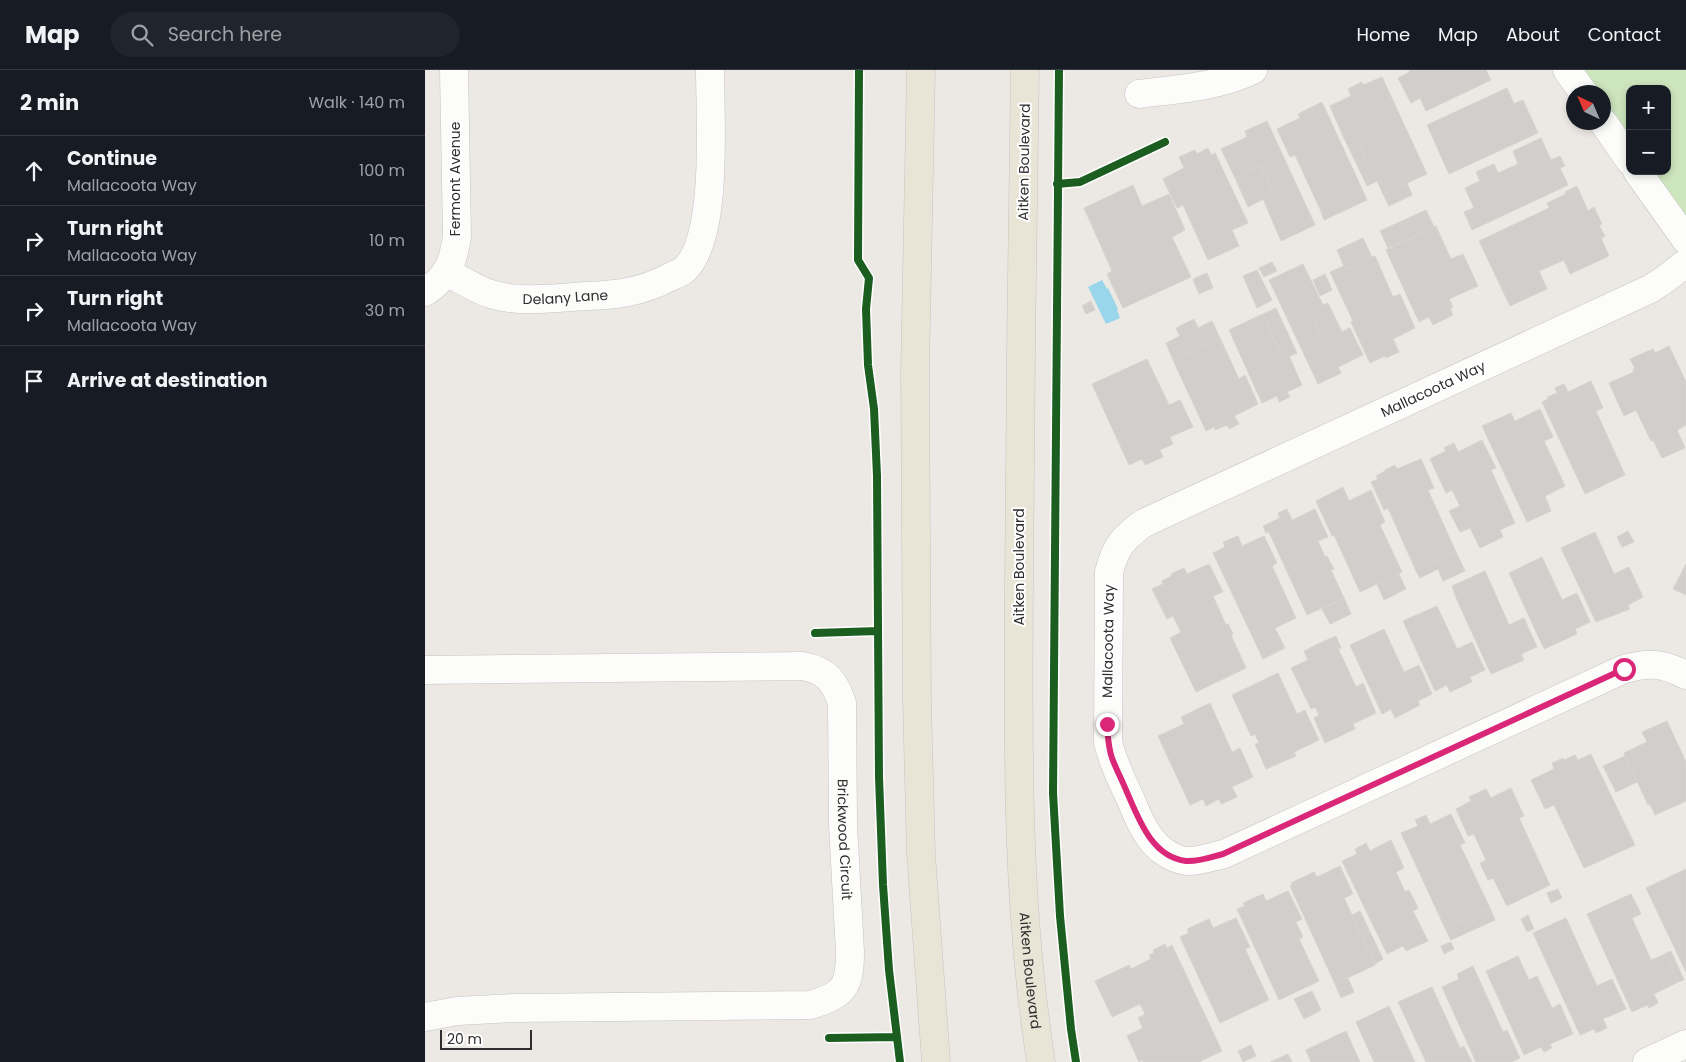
<!DOCTYPE html>
<html lang="en">
<head>
<meta charset="utf-8">
<style>
  :root { --surface:#171b24; --page:#20242c; --text:#f1f3f6; --muted:#9ea1a6; --line:#363941 }
  body { margin:0; font-family:Poppins,sans-serif; background:var(--page); color:var(--text) }
  .controls { position:absolute; right:15px; top:15px; display:grid; overflow:hidden; border-radius:10px; box-shadow:0 2px 8px #0003 }
  .controls button { width:45px; height:45px; display:grid; place-items:center; padding:0; border:0; border-bottom:1px solid var(--line); background:var(--surface); color:var(--text); font:25px sans-serif }
  .compass { position:absolute; left:1141px; top:15px; width:45px; height:45px; border-radius:50%; background:var(--surface); box-shadow:0 2px 8px #0003; rotate:316deg }
  .scale { position:absolute; left:15px; bottom:12px; width:92px; box-sizing:border-box; padding-left:5px; border:2px solid #2e2e2e; border-top:0; font-size:14px; line-height:18px; white-space:nowrap; color:#2e2e2e; -webkit-text-stroke:4px #fff; paint-order:stroke }
  .stop { position:absolute; width:15px; height:15px; margin:-11px; border:4px solid #db2777; border-radius:50%; background:#fff }
  .stop.end { background:#db2777; border-color:#fff; box-shadow:0 1px 5px #0008 }
  .list { margin:0; padding:0; list-style:none }
  h2 { display:flex; justify-content:space-between; align-items:center; height:65px; margin:0; padding:0 20px; font-size:21px }
  h2 small { font-size:16px; font-weight:400; color:var(--muted) }
  .list li { display:grid; grid-template-columns:32px 1fr auto; gap:15px; align-items:center; box-sizing:border-box; height:70px; padding:0 20px; border-top:1px solid var(--line) }
  .list b { display:block; font-size:19px; white-space:nowrap }
  .list p { margin:0; font-size:16px; white-space:nowrap; color:var(--muted) }
  .list em { font-size:16px; font-style:normal; color:var(--muted) }
  .icon { flex:none; width:28px; height:28px; fill:none; stroke:currentColor; stroke-width:2; stroke-linecap:round; stroke-linejoin:round }
  .map { position:relative; flex:none; width:1261px; height:992px; overflow:hidden }
  header { display:flex; align-items:center; gap:30px; box-sizing:border-box; height:70px; padding:0 25px; background:var(--surface); border-bottom:1px solid var(--line) }
  header strong { font-size:24px }
  nav { display:flex; gap:28px; margin-inline-start:auto; font-size:18px }
  .search { width:350px; height:45px; background:var(--page); display:flex; align-items:center; gap:12px; box-sizing:border-box; padding:0 18px; border-radius:28px; color:var(--muted); font-size:19px }
  main { display:flex }
  aside { flex:1; background:var(--surface) }
  .map>svg:first-child { display:block }
</style>
</head>
<body>
<header>
<strong>Map</strong>
<div class="search"><svg class="icon" aria-label="search" viewBox="0 0 24 24"><circle cx="10" cy="10" r="6"/><path d="M15 15l6 6"/></svg>Search here</div>
<nav><a>Home</a><a>Map</a><a>About</a><a>Contact</a></nav>
</header>
<main>
<aside>
<h2>2 min<small>Walk · 140 m</small></h2>
<ul class="list">
<li><svg class="icon" aria-label="ahead" viewBox="0 0 24 24"><path d="M12 20V5M6 11l6-6 6 6"/></svg><div><b>Continue</b><p>Mallacoota Way</p></div><em>100 m</em></li>
<li><svg class="icon" aria-label="right" viewBox="0 0 24 24"><path d="M7 20v-9h11M14 6l5 5-5 5"/></svg><div><b>Turn right</b><p>Mallacoota Way</p></div><em>10 m</em></li>
<li><svg class="icon" aria-label="right" viewBox="0 0 24 24"><path d="M7 20v-9h11M14 6l5 5-5 5"/></svg><div><b>Turn right</b><p>Mallacoota Way</p></div><em>30 m</em></li>
<li><svg class="icon" aria-label="arrive" viewBox="0 0 24 24"><path d="M6 21V4h12l-3 4 3 4H6"/></svg><div><b>Arrive at destination</b></div></li>
</ul>
</aside>
<div class="map">
<svg width="1261" height="992" viewBox="0 0 1261 992">
  <rect width="100%" height="100%" fill="#ece8e4"/>
  <path fill="#cee6be" d="M 1155,0 L 1261,0 L 1261,151 L 1226,101 L 1242,101 L 1242,19 L 1205,19 L 1205,71 L 1179,34 L 1178,22 L 1171,22 Z"/>
  <path fill="#99d6ec" d="M 677,210 L 682,219 L 683,218 L 693,239 L 692,240 L 695,248 L 681,254 L 663,217 Z"/>
  <path fill="#d1cecb" stroke="#d7d4d0" d="M 984,0 L 1061,0 L 1066,10 L 1001,41 L 995,28 L 986,33 L 973,8 L 985,2 Z
    M 957,7 L 1002,104 L 958,124 L 952,111 L 942,116 L 931,93 L 941,89 L 928,61 L 918,66 L 905,36 L 926,26 L 923,19 L 937,12 L 938,15 Z
    M 1082,18 L 1089,34 L 1098,30 L 1113,63 L 1024,104 L 1002,55 Z
    M 897,32 L 937,119 L 895,139 L 870,85 L 865,87 L 852,59 L 875,48 L 873,44 Z
    M 842,51 L 890,155 L 856,171 L 838,129 L 849,124 L 835,96 L 810,108 L 796,79 L 822,67 L 820,61 Z
    M 928,61 L 941,89 L 931,93 L 918,66 Z
    M 1116,68 L 1126,90 L 1135,86 L 1140,96 L 1135,98 L 1143,115 L 1047,160 L 1039,142 L 1049,138 L 1040,118 L 1055,111 L 1051,102 L 1069,94 L 1073,103 L 1093,94 L 1088,81 Z
    M 783,78 L 786,85 L 790,83 L 823,153 L 807,160 L 814,176 L 783,190 L 758,135 L 752,138 L 738,109 L 759,98 L 754,87 L 770,80 L 772,84 Z
    M 835,96 L 849,124 L 823,137 L 810,108 Z
    M 982,113 L 987,125 L 964,136 L 958,124 Z
    M 708,115 L 717,136 L 744,124 L 760,160 L 747,167 L 766,207 L 698,238 L 682,204 L 687,201 L 659,138 Z
    M 1152,116 L 1163,141 L 1169,137 L 1177,154 L 1174,155 L 1180,166 L 1176,168 L 1184,186 L 1145,204 L 1139,190 L 1114,201 L 1122,219 L 1085,236 L 1054,171 L 1124,138 L 1122,133 L 1141,124 L 1140,122 Z
    M 937,119 L 942,130 L 899,150 L 895,139 Z
    M 1001,140 L 1009,157 L 963,178 L 955,161 Z
    M 1011,156 L 1026,189 L 1038,184 L 1053,216 L 1024,229 L 1028,237 L 1025,238 L 1028,245 L 1008,255 L 1004,247 L 994,252 L 961,180 Z
    M 938,168 L 947,187 L 920,199 L 912,180 Z
    M 950,186 L 968,227 L 975,224 L 990,258 L 968,269 L 974,282 L 961,288 L 960,286 L 945,293 L 926,252 L 928,251 L 905,202 L 919,196 L 920,199 Z
    M 847,192 L 852,201 L 839,207 L 834,198 Z
    M 878,194 L 898,235 L 885,241 L 898,271 L 925,258 L 938,285 L 913,297 L 916,303 L 893,314 L 844,210 Z
    M 832,200 L 847,230 L 832,238 L 818,206 Z
    M 782,203 L 788,218 L 774,224 L 768,209 Z
    M 900,204 L 907,220 L 895,226 L 888,210 Z
    M 666,231 L 670,240 L 661,244 L 657,236 Z
    M 903,233 L 917,262 L 898,271 L 885,241 Z
    M 851,238 L 872,283 L 858,289 L 838,244 Z
    M 838,244 L 858,289 L 864,286 L 877,315 L 862,322 L 865,327 L 854,332 L 852,326 L 837,333 L 804,260 Z
    M 769,249 L 773,258 L 787,251 L 795,268 L 748,290 L 741,273 L 755,266 L 751,258 Z
    M 795,268 L 814,309 L 820,305 L 833,334 L 809,346 L 814,354 L 804,359 L 802,355 L 790,360 L 789,357 L 781,361 L 748,290 Z
    M 1244,276 L 1261,312 L 1261,355 L 1252,360 L 1260,378 L 1237,388 L 1228,370 L 1226,371 L 1211,340 L 1199,346 L 1184,313 L 1209,302 L 1208,299 L 1210,298 L 1205,289 L 1228,279 L 1230,283 Z
    M 722,289 L 744,335 L 755,330 L 768,357 L 745,367 L 748,374 L 735,380 L 738,387 L 720,395 L 717,389 L 704,395 L 667,314 Z
    M 1166,311 L 1178,338 L 1171,341 L 1200,405 L 1160,424 L 1117,332 L 1123,329 L 1122,327 L 1132,323 L 1130,318 L 1139,314 L 1143,322 Z
    M 1115,339 L 1128,367 L 1119,371 L 1140,416 L 1120,426 L 1126,441 L 1102,452 L 1057,356 L 1086,343 L 1090,351 Z
    M 1057,370 L 1071,398 L 1066,400 L 1090,453 L 1075,460 L 1078,467 L 1055,478 L 1045,458 L 1035,462 L 1024,441 L 1035,436 L 1027,420 L 1021,423 L 1005,389 L 1021,381 L 1019,378 L 1029,373 L 1033,382 Z
    M 996,389 L 1009,418 L 1003,420 L 1031,482 L 991,501 L 963,438 L 959,440 L 946,412 L 953,409 L 951,406 L 960,401 L 960,400 L 970,395 L 972,399 Z
    M 918,417 L 924,431 L 946,420 L 960,452 L 955,455 L 977,502 L 935,522 L 909,465 L 907,466 L 891,431 Z
    M 862,439 L 867,450 L 890,439 L 903,467 L 893,471 L 900,487 L 902,486 L 909,499 L 906,500 L 919,528 L 882,545 L 844,462 L 841,463 L 838,456 L 855,448 L 853,443 Z
    M 1203,461 L 1209,472 L 1197,477 L 1192,467 Z
    M 1170,462 L 1189,504 L 1204,497 L 1218,527 L 1203,535 L 1205,539 L 1171,552 L 1136,478 Z
    M 813,466 L 817,476 L 839,466 L 852,493 L 847,496 L 871,548 L 850,558 L 860,578 L 838,589 L 788,483 L 800,477 L 798,472 Z
    M 1031,482 L 1040,501 L 1018,511 L 1013,499 L 995,508 L 991,501 Z
    M 1117,487 L 1137,530 L 1152,523 L 1165,552 L 1150,559 L 1152,564 L 1119,579 L 1084,503 Z
    M 784,494 L 798,522 L 788,526 L 801,555 L 803,554 L 808,564 L 806,565 L 821,598 L 771,622 L 745,568 L 756,562 L 748,546 L 742,549 L 727,519 L 738,514 L 737,511 L 747,506 L 746,504 L 759,498 L 762,504 Z
    M 1261,494 L 1261,525 L 1248,519 Z
    M 1060,501 L 1065,512 L 1031,528 L 1027,516 Z
    M 974,504 L 981,519 L 959,530 L 952,514 Z
    M 1065,512 L 1084,555 L 1099,548 L 1112,577 L 1096,584 L 1099,590 L 1066,604 L 1031,528 Z
    M 919,528 L 926,544 L 905,554 L 897,539 Z
    M 1012,536 L 1032,579 L 1047,572 L 1060,600 L 1045,607 L 1047,612 L 1025,622 L 1022,615 L 1010,621 L 978,551 Z
    M 959,559 L 979,602 L 994,595 L 1007,624 L 993,631 L 995,635 L 970,648 L 966,639 L 957,644 L 925,575 Z
    M 911,566 L 916,578 L 913,579 L 912,576 L 899,582 L 895,573 Z
    M 895,573 L 899,582 L 883,590 L 879,581 Z
    M 912,576 L 931,617 L 938,613 L 951,643 L 928,654 L 930,659 L 900,673 L 889,648 L 894,645 L 890,637 L 886,639 L 866,598 Z
    M 853,603 L 872,644 L 880,640 L 894,670 L 869,682 L 871,686 L 841,699 L 830,674 L 834,673 L 830,664 L 826,666 L 807,625 Z
    M 785,633 L 807,682 L 815,678 L 828,707 L 807,717 L 812,727 L 796,734 L 794,729 L 781,736 L 778,729 L 765,735 L 733,666 L 759,654 L 756,647 Z
    M 1242,651 L 1261,692 L 1261,731 L 1230,745 L 1225,734 L 1223,735 L 1199,683 L 1222,672 L 1217,662 Z
    M 1166,684 L 1210,775 L 1159,798 L 1129,735 L 1120,739 L 1106,710 L 1129,699 L 1127,693 L 1138,688 L 1139,690 L 1150,685 L 1153,690 Z
    M 1200,686 L 1212,712 L 1191,722 L 1178,696 Z
    M 1086,718 L 1099,746 L 1094,748 L 1125,815 L 1082,836 L 1068,808 L 1063,810 L 1055,793 L 1061,790 L 1049,764 L 1043,766 L 1031,739 L 1046,731 L 1044,727 L 1061,719 L 1066,728 Z
    M 1026,744 L 1040,773 L 1035,775 L 1065,838 L 1020,858 L 976,763 L 993,756 L 990,750 L 1001,745 L 1005,754 Z
    M 966,770 L 979,798 L 971,802 L 980,822 L 984,820 L 993,838 L 988,841 L 1003,871 L 981,881 L 978,876 L 962,884 L 917,791 L 932,784 L 930,779 L 941,773 L 945,781 Z
    M 915,796 L 928,824 L 919,828 L 950,895 L 910,914 L 865,816 L 867,815 L 866,813 L 889,802 L 892,807 Z
    M 1261,799 L 1261,902 L 1221,818 Z
    M 1133,819 L 1137,828 L 1126,833 L 1122,823 Z
    M 863,821 L 877,849 L 871,852 L 878,867 L 874,869 L 894,911 L 854,930 L 812,839 L 820,836 L 818,833 L 838,824 L 841,831 Z
    M 1206,824 L 1216,844 L 1207,848 L 1226,890 L 1240,884 L 1253,912 L 1229,924 L 1233,933 L 1224,938 L 1222,935 L 1207,942 L 1162,844 Z
    M 1065,838 L 1070,850 L 1026,870 L 1020,858 Z
    M 935,841 L 958,889 L 950,894 L 927,845 Z
    M 1103,845 L 1109,859 L 1102,862 L 1096,849 Z
    M 811,848 L 825,877 L 820,879 L 844,930 L 795,953 L 755,867 L 764,863 L 762,859 L 784,849 L 788,858 Z
    M 1141,848 L 1172,916 L 1187,909 L 1201,939 L 1178,949 L 1182,958 L 1171,963 L 1169,959 L 1155,965 L 1108,863 Z
    M 1026,872 L 1029,879 L 1019,884 L 1016,876 Z
    M 740,874 L 742,878 L 747,875 L 797,981 L 774,992 L 718,992 L 717,990 L 714,992 L 702,966 L 718,958 L 713,948 L 720,944 L 715,934 L 687,947 L 670,911 L 704,895 L 706,899 L 726,889 L 724,885 L 729,883 L 728,880 Z
    M 1246,881 L 1259,910 L 1253,912 L 1240,884 Z
    M 1093,886 L 1104,910 L 1112,906 L 1127,938 L 1135,934 L 1148,964 L 1125,974 L 1127,978 L 1119,982 L 1116,977 L 1099,985 L 1061,901 Z
    M 1048,896 L 1078,962 L 1082,960 L 1095,988 L 1087,992 L 1051,992 L 1017,917 L 1034,909 L 1032,904 Z
    M 923,908 L 929,922 L 916,928 L 910,914 Z
    M 1007,917 L 1035,978 L 1039,976 L 1047,992 L 1001,992 L 973,932 Z
    M 887,921 L 896,940 L 879,949 L 869,929 Z
    M 964,936 L 990,992 L 949,992 L 931,952 Z
    M 921,961 L 935,992 L 886,992 L 881,980 Z
    M 826,975 L 831,986 L 818,992 L 813,981 Z
    M 863,984 L 867,992 L 845,992 Z"/>
  <g fill="none" stroke-linecap="round" stroke-linejoin="round">
    <g stroke="#c5c4c5" stroke-width="29">
      <g id="minor">
        <path d="M 1142,0 L 1158,22"/>
        <path d="M 714,24 C 753,19 793,17 828,0"/>
        <path d="M 1178,52 L 1205,91"/>
        <path d="M 1212,101 L 1261,170"/>
        <path d="M 1261,193 L 1239,210 L 1225,219 L 719,453 C 698,468 691,476 684,502 L 683,672 C 688,693 697,711 706,730 C 711,743 717,757 725,768 C 733,779 747,789 761,791 C 773,792 786,787 799,784 L 1199,599 C 1225,592 1237,593 1261,605"/>
        <path id="s1" d="M 21,202 C 36,209 51,220 66,224 C 92,233 133,228 161,226 C 192,225 217,222 245,207 C 249,205 255,203 259,200 C 294,169 285,46 285,0"/>
        <path d="M 0,222 C 23,207 28,193 32,166 L 29,0"/>
        <path id="s2" d="M 0,600 L 378,596 C 402,601 409,610 417,633 L 418,755 L 425,882 C 425,917 419,925 385,935 L 90,938 L 32,941 L 0,947"/>
        <path d="M 1222,992 L 1261,974"/>
      </g>
    </g>
    <g stroke="#c6c5c4" stroke-width="29">
      <g id="major">
        <path d="M 496,0 L 490,302 L 492,632 L 496,784 L 511,992"/>
        <path id="s3" d="M 600,0 C 597,171 595,343 594,514 C 593,673 591,834 616,992"/>
      </g>
    </g>
    <use href="#minor" stroke="#fcfcfb" stroke-width="28"/>
    <use href="#major" stroke="#e8e4d6" stroke-width="28"/>
    <g stroke="#fff" stroke-width="11">
      <path id="cycleway" d="M 434,0 L 433,190 L 444,208 L 441,239 L 443,295 L 449,339 L 452,406 L 454,707 L 458,815 L 464,900 L 475,992
        M 634,0 L 628,723 L 635,846 L 646,959 L 651,992
        M 632,114 L 655,112 L 740,72
        M 390,563 L 453,561
        M 404,968 L 472,967"/>
    </g>
    <use href="#cycleway" stroke="#1b5e20" stroke-width="8"/>
  </g>
  <g fill="none" stroke-linecap="round" stroke-linejoin="round">
    <path stroke="#db2777" stroke-width="6" d="M 682,654 C 683,666 683,677 687,688 C 691,699 697,710 701,720 C 713,747 726,787 761,791 C 774,792 786,787 798,784 L 1199,599"/>
  </g>
  <g text-anchor="middle" stroke-width="4" stroke-linejoin="round" paint-order="stroke">
    <g font-size="14" fill="#2e2e2e" stroke="#fff">
      <text transform="translate(599 92) rotate(-89)" y="5">Aitken Boulevard</text>
      <text transform="translate(30 109) rotate(-90)" y="5">Fermont Avenue</text>
      <text dy="5" stroke="none"><textPath href="#s1" startOffset="125">Delany Lane</textPath></text>
      <text transform="translate(1008 319) rotate(-25)" y="5">Mallacoota Way</text>
      <text transform="translate(594 497) rotate(-90)" y="5">Aitken Boulevard</text>
      <text transform="translate(683 571) rotate(-89)" y="5">Mallacoota Way</text>
      <text dy="5" stroke="none"><textPath href="#s2" startOffset="572">Brickwood Circuit</textPath></text>
      <text dy="5" stroke="none"><textPath href="#s3" startOffset="901">Aitken Boulevard</textPath></text>
    </g>
  </g>
</svg>
<div class="controls">
<button>+</button>
<button>−</button>
</div>
<svg class="compass" viewBox="-18 -18 36 36"><path d="M0-13l5 13h-10z" fill="#e53935"/><path d="M0 13l5-13h-10z" fill="#9ea1a6"/></svg>
<div class="scale">20 m</div>
<div class="stop" style="left:1199px;top:599px"></div>
<div class="stop end" style="left:682px;top:654px"></div>
</div>
</main>
</body>
</html>
